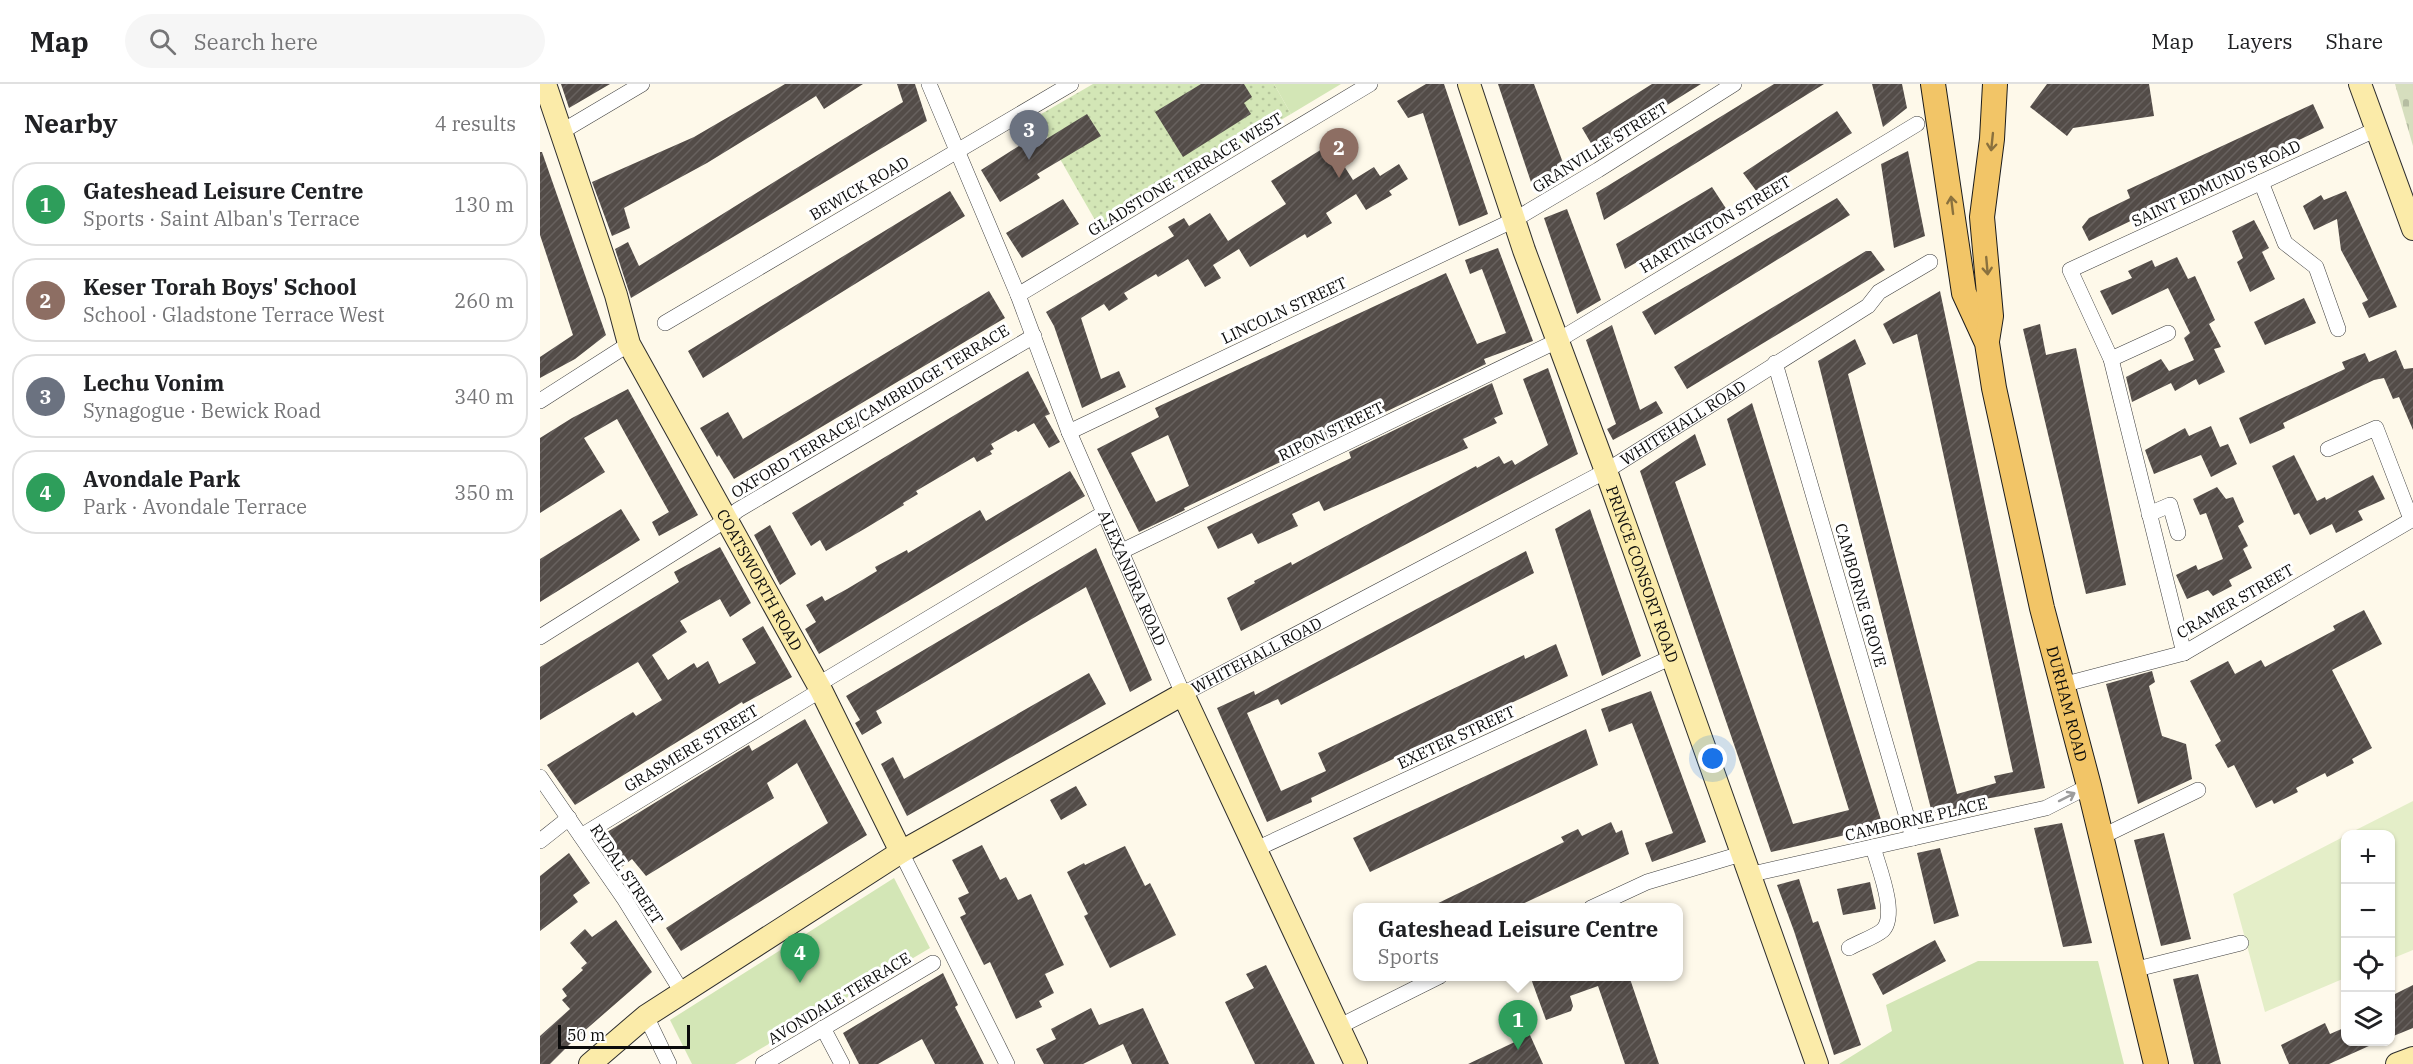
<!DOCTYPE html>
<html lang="en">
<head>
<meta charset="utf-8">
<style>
  :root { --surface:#fff; --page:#f6f6f6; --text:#202124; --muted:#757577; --line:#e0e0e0; --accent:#b42b3c }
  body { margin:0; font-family:"IBM Plex Serif",serif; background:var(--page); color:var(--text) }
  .controls { position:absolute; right:18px; bottom:18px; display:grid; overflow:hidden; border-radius:12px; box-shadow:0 2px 4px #0004 }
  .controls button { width:54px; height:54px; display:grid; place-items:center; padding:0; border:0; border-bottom:2px solid var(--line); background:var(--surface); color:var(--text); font:30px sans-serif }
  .scale { position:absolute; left:18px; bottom:15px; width:132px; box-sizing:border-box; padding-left:6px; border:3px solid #0b0b0b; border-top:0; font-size:16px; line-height:21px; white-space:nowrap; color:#0b0b0b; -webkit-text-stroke:4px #fff; paint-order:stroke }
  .you { position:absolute; left:1173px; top:675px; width:21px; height:21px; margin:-15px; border:4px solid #fff; border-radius:50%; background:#1a73e8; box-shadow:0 0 0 9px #1a73e833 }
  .badge { display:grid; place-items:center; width:39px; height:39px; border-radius:50%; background:var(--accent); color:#fff; font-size:20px; font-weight:700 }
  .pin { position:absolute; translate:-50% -50px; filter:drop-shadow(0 2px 3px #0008) }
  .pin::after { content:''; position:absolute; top:32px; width:21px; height:18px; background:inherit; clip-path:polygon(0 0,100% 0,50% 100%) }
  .popup { position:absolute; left:813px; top:819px; width:330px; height:78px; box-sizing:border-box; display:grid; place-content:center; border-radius:12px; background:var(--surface); filter:drop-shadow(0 2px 4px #0005); font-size:20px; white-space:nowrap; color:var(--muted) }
  .popup b { font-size:22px; color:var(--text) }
  .popup::after { content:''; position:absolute; left:50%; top:100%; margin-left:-12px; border:12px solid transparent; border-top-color:var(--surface) }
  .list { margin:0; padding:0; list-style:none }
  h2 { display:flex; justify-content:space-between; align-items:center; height:78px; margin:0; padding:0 24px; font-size:26px }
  h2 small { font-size:20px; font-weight:400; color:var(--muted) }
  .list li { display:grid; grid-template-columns:39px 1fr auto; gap:18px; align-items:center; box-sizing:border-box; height:84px; margin:0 12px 12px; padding:0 12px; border:2px solid var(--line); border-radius:24px }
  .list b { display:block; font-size:22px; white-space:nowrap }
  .list p { margin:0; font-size:20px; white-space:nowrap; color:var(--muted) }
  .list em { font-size:20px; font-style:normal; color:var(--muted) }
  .icon { flex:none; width:33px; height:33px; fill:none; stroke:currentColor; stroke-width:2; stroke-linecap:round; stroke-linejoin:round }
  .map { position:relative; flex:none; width:1873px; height:980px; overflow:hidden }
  header { display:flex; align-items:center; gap:36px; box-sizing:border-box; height:84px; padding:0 30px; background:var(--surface); border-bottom:2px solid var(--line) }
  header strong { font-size:28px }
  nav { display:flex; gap:33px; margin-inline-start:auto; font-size:21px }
  .search { width:420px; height:54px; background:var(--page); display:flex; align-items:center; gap:15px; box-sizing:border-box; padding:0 21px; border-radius:33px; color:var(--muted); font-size:22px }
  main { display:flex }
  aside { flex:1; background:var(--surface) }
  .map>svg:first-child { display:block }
</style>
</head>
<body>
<header>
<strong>Map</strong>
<div class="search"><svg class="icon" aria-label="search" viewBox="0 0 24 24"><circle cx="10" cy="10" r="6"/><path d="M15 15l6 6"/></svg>Search here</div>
<nav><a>Map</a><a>Layers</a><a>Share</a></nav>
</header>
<main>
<aside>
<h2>Nearby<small>4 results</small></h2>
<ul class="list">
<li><span class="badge" style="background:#2e9e5b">1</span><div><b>Gateshead Leisure Centre</b><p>Sports · Saint Alban's Terrace</p></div><em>130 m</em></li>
<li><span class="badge" style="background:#8d6e63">2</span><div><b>Keser Torah Boys' School</b><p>School · Gladstone Terrace West</p></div><em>260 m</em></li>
<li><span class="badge" style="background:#6b7280">3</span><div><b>Lechu Vonim</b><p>Synagogue · Bewick Road</p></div><em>340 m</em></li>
<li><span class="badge" style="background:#2e9e5b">4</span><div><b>Avondale Park</b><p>Park · Avondale Terrace</p></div><em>350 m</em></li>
</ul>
</aside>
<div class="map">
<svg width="1873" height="980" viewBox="0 0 1873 980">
  <defs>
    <pattern id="grass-dots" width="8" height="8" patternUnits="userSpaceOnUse" patternTransform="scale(1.5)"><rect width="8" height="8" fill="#d3e6b6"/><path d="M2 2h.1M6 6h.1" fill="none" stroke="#b4c49b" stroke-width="1.8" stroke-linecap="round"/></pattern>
    <pattern id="cemetery-stones" width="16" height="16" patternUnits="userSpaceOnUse" patternTransform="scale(1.5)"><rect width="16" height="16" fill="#d6debe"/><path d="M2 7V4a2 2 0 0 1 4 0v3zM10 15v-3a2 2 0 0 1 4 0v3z" fill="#b6bda2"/></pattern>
    <pattern id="building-hatch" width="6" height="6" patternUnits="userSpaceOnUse" patternTransform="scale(1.5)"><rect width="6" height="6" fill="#534c48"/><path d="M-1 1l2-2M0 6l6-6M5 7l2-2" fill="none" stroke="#67615e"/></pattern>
  </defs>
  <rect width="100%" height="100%" fill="#fef9ea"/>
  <path fill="url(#grass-dots)" d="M 553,0 L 734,0 L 751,30 L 559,143 L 496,33 Z"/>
  <path fill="url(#cemetery-stones)" d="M 1855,0 L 1873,0 L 1873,62 Z"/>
  <path fill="#d3e6b6" d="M 734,0 L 801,0 L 751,30 Z
    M 354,794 L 390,864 L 195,980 L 152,980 L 130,936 Z
    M 1438,877 L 1558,877 L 1584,980 L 1299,980 L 1352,947 L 1346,921 Z"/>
  <path fill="#e4eec8" d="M 1873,717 L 1873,866 L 1851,875 L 1850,750 L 1808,750 Z
    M 1805,752 L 1805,894 L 1725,928 L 1693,810 Z"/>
  <path fill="url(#building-hatch)" fill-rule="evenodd" d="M 21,0 L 70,0 L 29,24 Z
    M 245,0 L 323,0 L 284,25 L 276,12 L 167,79 L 84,124 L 90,144 L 72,152 L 52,98 L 154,53 Z
    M 357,0 L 375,0 L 387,37 L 91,214 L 75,165 L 88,158 L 99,182 L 363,18 Z
    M 661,0 L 704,0 L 712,13 L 704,19 L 711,30 L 643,73 L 615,28 Z
    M 886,0 L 904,0 L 948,130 L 919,142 L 883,29 L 868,34 L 857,17 Z
    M 958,0 L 994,0 L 1026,87 L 994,107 Z
    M 1112,0 L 1161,0 L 1055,66 L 1042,44 Z
    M 1234,0 L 1284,0 L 1064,136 L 1056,109 Z
    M 1332,0 L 1362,0 L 1367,24 L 1343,43 Z
    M 1507,0 L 1609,0 L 1614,32 L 1533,44 L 1527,52 L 1490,23 Z
    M 1773,20 L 1784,44 L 1549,157 L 1542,143 L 1549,134 L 1590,114 L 1587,106 Z
    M 1297,27 L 1312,49 L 1217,108 L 1203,89 Z
    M 547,30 L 561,52 L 497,90 L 500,94 L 460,118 L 441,86 L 490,55 L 495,62 Z
    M 790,60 L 813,96 L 834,83 L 840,92 L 859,80 L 868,95 L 849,107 L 852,111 L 826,126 L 816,110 L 786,129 L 792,139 L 767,154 L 765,150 L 710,183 L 699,165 L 673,181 L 681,194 L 665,203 L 648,175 L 618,193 L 616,190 L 584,209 L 588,215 L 569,227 L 564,220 L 541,234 L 561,295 L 579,287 L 586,303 L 542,324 L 514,242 L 506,228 L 634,152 L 628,143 L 644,134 L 649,142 L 670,129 L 688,157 L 746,120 L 731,97 Z
    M 1368,67 L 1385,152 L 1354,164 L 1341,80 Z
    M 0,68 L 2,68 L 66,251 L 35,275 L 0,294 L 0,273 L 33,251 L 0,151 Z
    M 1172,103 L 1187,126 L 1085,185 L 1076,160 Z
    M 410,107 L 425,132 L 163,294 L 148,267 Z
    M 1806,107 L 1857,223 L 1829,234 L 1822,219 L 1828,216 L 1801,166 L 1797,135 L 1774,146 L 1763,122 L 1781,111 L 1784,116 Z
    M 1297,114 L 1310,131 L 1115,251 L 1102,228 Z
    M 523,115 L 539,140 L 482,174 L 466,149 Z
    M 1027,125 L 1061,216 L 1037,230 L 1004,134 Z
    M 1714,136 L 1729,164 L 1722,168 L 1735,195 L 1710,208 L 1697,178 L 1703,174 L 1692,147 Z
    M 958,164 L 993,257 L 944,275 L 946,280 L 644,424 L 645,426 L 599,448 L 557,365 L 619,333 L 615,324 L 906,189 L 937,260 L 966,249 L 942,185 L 930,190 L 925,176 ZM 628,351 L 649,402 L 616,418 L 591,369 Z
    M 1326,167 L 1331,167 L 1345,186 L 1147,305 L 1134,283 Z
    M 1637,173 L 1648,195 L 1655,192 L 1675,236 L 1669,240 L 1681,263 L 1674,265 L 1685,288 L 1659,301 L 1656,295 L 1635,307 L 1631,299 L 1592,318 L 1586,293 L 1621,275 L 1629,287 L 1654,276 L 1644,254 L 1650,249 L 1628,204 L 1572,231 L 1560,207 L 1592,194 L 1588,187 L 1612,176 L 1615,183 Z
    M 449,207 L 465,234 L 194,395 L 179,371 L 177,373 L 160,344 L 188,328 L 203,355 Z
    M 1400,207 L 1505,704 L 1434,717 L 1435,721 L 1392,729 L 1278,277 L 1315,255 L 1326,280 L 1308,290 L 1417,710 L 1456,699 L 1454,692 L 1473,688 L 1377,250 L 1353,260 L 1343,240 Z
    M 1764,214 L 1776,239 L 1725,261 L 1714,238 Z
    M 1500,240 L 1506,271 L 1536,264 L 1586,501 L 1546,510 L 1483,245 Z
    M 1072,241 L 1100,326 L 1116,317 L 1123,329 L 1073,356 L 1067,345 L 1076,340 L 1046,256 Z
    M 1856,266 L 1864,285 L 1873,284 L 1873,346 L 1859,313 L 1853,315 L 1844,294 L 1834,296 L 1743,339 L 1745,344 L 1710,360 L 1699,334 L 1805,285 L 1802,278 L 1825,269 L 1829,278 Z
    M 1008,284 L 1038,370 L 701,547 L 687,514 L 715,499 L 714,497 L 751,478 L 752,481 L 936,382 L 937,384 L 959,372 L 964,380 L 972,376 L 975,381 L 1008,361 L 983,295 Z
    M 488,287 L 510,330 L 505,332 L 520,358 L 509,364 L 494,339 L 478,348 L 476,346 L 451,360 L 454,365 L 450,367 L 452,370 L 437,378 L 434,373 L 376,407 L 378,410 L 363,419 L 364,421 L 326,444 L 286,467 L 280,456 L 271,462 L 252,429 Z
    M 952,299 L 963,330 L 954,334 L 957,339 L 923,355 L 928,364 L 784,427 L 779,417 L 752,430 L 758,442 L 718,460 L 712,449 L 678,465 L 667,443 L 811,374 L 809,368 Z
    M 88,305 L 158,431 L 119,452 L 112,438 L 129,428 L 77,335 L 44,354 L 65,388 L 0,429 L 0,354 L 32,334 Z
    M 1212,319 L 1342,739 L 1301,752 L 1231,768 L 1100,387 L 1155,350 L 1166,381 L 1135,398 L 1253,740 L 1309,726 L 1187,335 Z
    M 1671,342 L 1680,363 L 1688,360 L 1697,380 L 1671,393 L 1661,371 L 1614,390 L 1605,366 L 1645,344 L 1649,352 Z
    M 1754,371 L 1777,417 L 1785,413 L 1786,416 L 1833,391 L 1845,415 L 1818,427 L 1823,436 L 1796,449 L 1792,440 L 1770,451 L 1759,429 L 1754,431 L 1732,382 Z
    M 530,387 L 545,412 L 279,570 L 265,545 L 276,538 L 266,521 L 282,512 L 285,517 L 307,505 L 337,487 L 335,483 L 367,466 L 368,469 L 440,426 L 446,437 Z
    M 1677,403 L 1686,415 L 1693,413 L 1704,438 L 1698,442 L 1708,462 L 1703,465 L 1712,484 L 1689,496 L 1692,502 L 1673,512 L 1668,506 L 1647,515 L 1636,491 L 1656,481 L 1658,486 L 1683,475 L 1666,429 L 1660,431 L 1653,415 Z
    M 81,425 L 100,456 L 0,518 L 0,475 Z
    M 1050,425 L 1101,572 L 1062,592 L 1015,445 Z
    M 230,441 L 256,490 L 240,501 L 214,451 Z
    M 180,463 L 211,519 L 190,533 L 180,515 L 140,537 L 147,548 L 112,571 L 128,596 L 154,579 L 157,584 L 168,577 L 179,600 L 216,579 L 202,555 L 223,542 L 252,593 L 203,620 L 202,618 L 35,721 L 7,681 L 93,628 L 96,632 L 122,616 L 98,578 L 0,636 L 0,583 L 139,498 L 134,488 Z
    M 556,464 L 612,596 L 590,608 L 546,503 L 336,627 L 342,639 L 322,651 L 315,639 L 320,636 L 306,612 Z
    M 986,467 L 994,489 L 741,621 L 738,615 L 707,629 L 741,707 L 786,687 L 778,669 L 984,571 L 985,575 L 1016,560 L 1028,592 L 771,714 L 772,718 L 727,738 L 677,624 L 714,607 L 715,611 Z
    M 1824,526 L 1842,560 L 1792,586 L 1832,664 L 1812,675 L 1814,679 L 1787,693 L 1785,689 L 1756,704 L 1758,708 L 1734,720 L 1732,716 L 1716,724 L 1694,681 L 1688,684 L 1675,661 L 1681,657 L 1650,597 L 1688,577 L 1695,590 L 1721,576 L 1725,583 L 1795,546 L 1793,542 Z
    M 1612,587 L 1615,598 L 1609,602 L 1622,652 L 1646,660 L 1652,695 L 1598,720 L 1566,600 Z
    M 549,589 L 566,620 L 367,732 L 341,680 L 353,673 L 364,695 Z
    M 1111,607 L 1166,758 L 1112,778 L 1105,759 L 1133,749 L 1092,639 L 1069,648 L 1061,625 Z
    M 265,635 L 327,751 L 141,867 L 126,844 L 288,739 L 257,679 L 227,699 L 234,714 L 106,792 L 92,775 L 79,785 L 59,753 L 209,661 L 212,667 Z
    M 1046,645 L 1058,681 L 830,788 L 813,754 Z
    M 536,702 L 547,721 L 521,736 L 510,716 Z
    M 1071,738 L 1076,749 L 1082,746 L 1089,770 L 974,824 L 888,824 L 1024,758 L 1021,753 L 1038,745 L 1042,752 Z
    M 1522,739 L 1552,859 L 1523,863 L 1494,744 Z
    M 1624,749 L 1651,855 L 1621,862 L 1594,756 Z
    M 442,761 L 460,796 L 466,793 L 478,816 L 491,810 L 524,881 L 505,890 L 514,909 L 499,917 L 502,923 L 476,935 L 450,878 L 444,881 L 420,833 L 426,830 L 418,814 L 429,809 L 412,776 Z
    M 585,762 L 605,802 L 610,799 L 636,851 L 570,884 L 544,832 L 548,830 L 527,788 L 544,779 L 545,781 Z
    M 1400,764 L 1419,832 L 1394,840 L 1377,769 Z
    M 29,769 L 50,799 L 33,811 L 38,818 L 0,847 L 0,792 Z
    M 1259,795 L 1273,839 L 1278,837 L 1321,961 L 1294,971 L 1254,847 L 1237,801 Z
    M 1330,798 L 1336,825 L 1303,831 L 1297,805 Z
    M 76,836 L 112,888 L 35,955 L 10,980 L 0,980 L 0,952 L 30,925 L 22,916 L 27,912 L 22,905 L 43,886 L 41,884 L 47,879 L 30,859 L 45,845 L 52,853 Z
    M 1395,856 L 1406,877 L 1343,911 L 1332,890 Z
    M 726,881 L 775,980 L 715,980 L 685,918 L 714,904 L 706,890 Z
    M 403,889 L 418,921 L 415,923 L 444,980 L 395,980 L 382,955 L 338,980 L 319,980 L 303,949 Z
    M 1658,890 L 1681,980 L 1654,980 L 1633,895 Z
    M 990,892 L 1089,892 L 1119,980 L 1085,980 L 1058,902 L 1030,912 L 1033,922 L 1031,927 L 1006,936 Z
    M 1873,901 L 1873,944 L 1851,953 L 1851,912 Z
    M 551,924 L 559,941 L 603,924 L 629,980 L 592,980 L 583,960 L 543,980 L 504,980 L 496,965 L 516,955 L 511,945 Z
    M 1785,939 L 1790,950 L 1806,943 L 1806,957 L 1840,957 L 1789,980 L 1749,980 L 1741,961 Z
    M 990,951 L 1003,980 L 928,980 Z"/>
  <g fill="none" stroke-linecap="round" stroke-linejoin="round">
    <g stroke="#3e3e3e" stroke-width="16">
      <g id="street">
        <path id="s1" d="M 389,0 L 478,211 L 529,348 L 643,610 L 1066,387 L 1328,222 L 1339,208 L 1390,178"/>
        <path d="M 21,48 L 102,0"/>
        <path d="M 1721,98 L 1745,159 L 1776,183 L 1798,245"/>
        <path d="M 478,211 L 830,0"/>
        <path d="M 125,239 L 531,0"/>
        <path d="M 1571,275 L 1628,249"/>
        <path d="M 1235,279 L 1373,754"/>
        <path d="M 0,317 L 89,260"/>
        <path d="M 529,348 L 974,136 L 1058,86 L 1194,0"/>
        <path d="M 1788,365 L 1836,344 L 1871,435"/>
        <path d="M 1609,430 L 1630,421 L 1638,449"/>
        <path d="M 580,468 L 1017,257 L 1377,40"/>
        <path d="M 0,553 L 186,436 L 198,426 L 494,252"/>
        <path d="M 1644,569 L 1571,275 L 1530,186 L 1837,45"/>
        <path d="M 277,601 L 564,429"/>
        <path d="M 1522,601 L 1644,569 L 1873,435"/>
        <path d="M 0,693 L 85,816 L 142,908"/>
        <path d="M 41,752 L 281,606"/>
        <path d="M 1561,753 L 1658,706"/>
        <path d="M 0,757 L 29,734"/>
        <path d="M 714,766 L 1132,573"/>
        <path d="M 361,768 L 467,980"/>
        <path d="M 1208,791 L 1506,724 L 1549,702"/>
        <path d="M 1051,824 L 1107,798 L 1201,770"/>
        <path d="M 1309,864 C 1319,858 1335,853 1343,846 C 1358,830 1338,782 1333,763"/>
        <path d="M 1593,886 L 1701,859"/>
        <path d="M 106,932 L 129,980"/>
        <path d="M 798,943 L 900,892"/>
        <path d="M 283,944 L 302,980"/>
        <path d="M 223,980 L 393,879"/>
      </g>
    </g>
    <g stroke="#2d2d2d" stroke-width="24">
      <g id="secondary">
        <path id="s2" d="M 5,0 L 76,211 L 89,260 L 281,606 L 361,768"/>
        <path id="s3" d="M 929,0 L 984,166 L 1066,387 L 1277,980"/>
        <path d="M 1820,0 L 1873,145"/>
        <path d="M 50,980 L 106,932 L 361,768 L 643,610 L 816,980"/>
        <path d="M 1857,980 L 1873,974"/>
      </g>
    </g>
    <g stroke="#1c1c1c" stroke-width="26">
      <g id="primary">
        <path id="s4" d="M 1393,0 L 1424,209 L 1447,259 L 1454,304 L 1502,524 L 1549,702 L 1616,980"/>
        <path d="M 1447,257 L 1451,232 L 1442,133 L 1452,55 L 1455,0"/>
      </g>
    </g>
    <use href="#street" stroke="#fff" stroke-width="15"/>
    <use href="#secondary" stroke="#fbeba9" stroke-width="22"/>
    <use href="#primary" stroke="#f2c567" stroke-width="24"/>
  </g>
  <defs><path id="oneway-shaft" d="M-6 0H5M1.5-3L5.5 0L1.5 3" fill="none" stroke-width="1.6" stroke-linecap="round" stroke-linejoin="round" transform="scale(1.5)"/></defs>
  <g stroke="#8a713e">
    <use href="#oneway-shaft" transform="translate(1452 58) rotate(96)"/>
    <use href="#oneway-shaft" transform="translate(1412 121) rotate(-97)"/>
    <use href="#oneway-shaft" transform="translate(1447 182) rotate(85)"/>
  </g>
  <use stroke="#9d9d9d" href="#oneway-shaft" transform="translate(1527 713) rotate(-27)"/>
  <g text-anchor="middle" stroke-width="6" stroke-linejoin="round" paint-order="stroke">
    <g font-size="16" fill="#0b0b0b" stroke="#fff">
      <text transform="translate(1060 63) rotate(-32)" y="6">GRANVILLE STREET</text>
      <text transform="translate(645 90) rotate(-31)" y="6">GLADSTONE TERRACE WEST</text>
      <text transform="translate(1676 99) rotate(-25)" y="6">SAINT EDMUND'S ROAD</text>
      <text transform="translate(319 104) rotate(-30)" y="6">BEWICK ROAD</text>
      <text transform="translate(1175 140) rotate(-31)" y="6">HARTINGTON STREET</text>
      <text transform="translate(744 226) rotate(-25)" y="6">LINCOLN STREET</text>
      <text transform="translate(330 327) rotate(-31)" y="6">OXFORD TERRACE/CAMBRIDGE TERRACE</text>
      <text dy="6" stroke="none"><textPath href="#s1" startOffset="1230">WHITEHALL ROAD</textPath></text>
      <text transform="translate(791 347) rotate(-26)" y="6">RIPON STREET</text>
      <text dy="6" stroke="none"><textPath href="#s3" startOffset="520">PRINCE CONSORT ROAD</textPath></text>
      <text dy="6" stroke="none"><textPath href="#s1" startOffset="534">ALEXANDRA ROAD</textPath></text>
      <text dy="6" stroke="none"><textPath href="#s2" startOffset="543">COATSWORTH ROAD</textPath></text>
      <text transform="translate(1321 511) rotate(74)" y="6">CAMBORNE GROVE</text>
      <text transform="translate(1695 517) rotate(-30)" y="6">CRAMER STREET</text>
      <text dy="6" stroke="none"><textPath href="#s1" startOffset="744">WHITEHALL ROAD</textPath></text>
      <text dy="6" stroke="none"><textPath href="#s4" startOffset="636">DURHAM ROAD</textPath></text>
      <text transform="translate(916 653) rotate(-25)" y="6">EXETER STREET</text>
      <text transform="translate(151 664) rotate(-31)" y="6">GRASMERE STREET</text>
      <text transform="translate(1376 735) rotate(-13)" y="6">CAMBORNE PLACE</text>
      <text transform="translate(87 790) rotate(56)" y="6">RYDAL STREET</text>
      <text transform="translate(299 914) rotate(-31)" y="6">AVONDALE TERRACE</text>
    </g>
  </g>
</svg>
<div class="controls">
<button>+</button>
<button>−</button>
<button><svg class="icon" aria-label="locate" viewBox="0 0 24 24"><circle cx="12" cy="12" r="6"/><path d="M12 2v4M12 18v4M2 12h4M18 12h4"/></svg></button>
<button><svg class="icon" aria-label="layers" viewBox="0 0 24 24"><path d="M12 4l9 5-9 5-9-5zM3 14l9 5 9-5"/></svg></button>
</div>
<div class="scale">50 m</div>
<div class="you"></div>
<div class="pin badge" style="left:978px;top:966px;background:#2e9e5b">1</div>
<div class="popup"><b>Gateshead Leisure Centre</b>Sports</div>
<div class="pin badge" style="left:799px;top:94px;background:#8d6e63">2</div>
<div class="pin badge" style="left:489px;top:76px;background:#6b7280">3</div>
<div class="pin badge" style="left:260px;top:899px;background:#2e9e5b">4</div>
</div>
</main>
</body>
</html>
